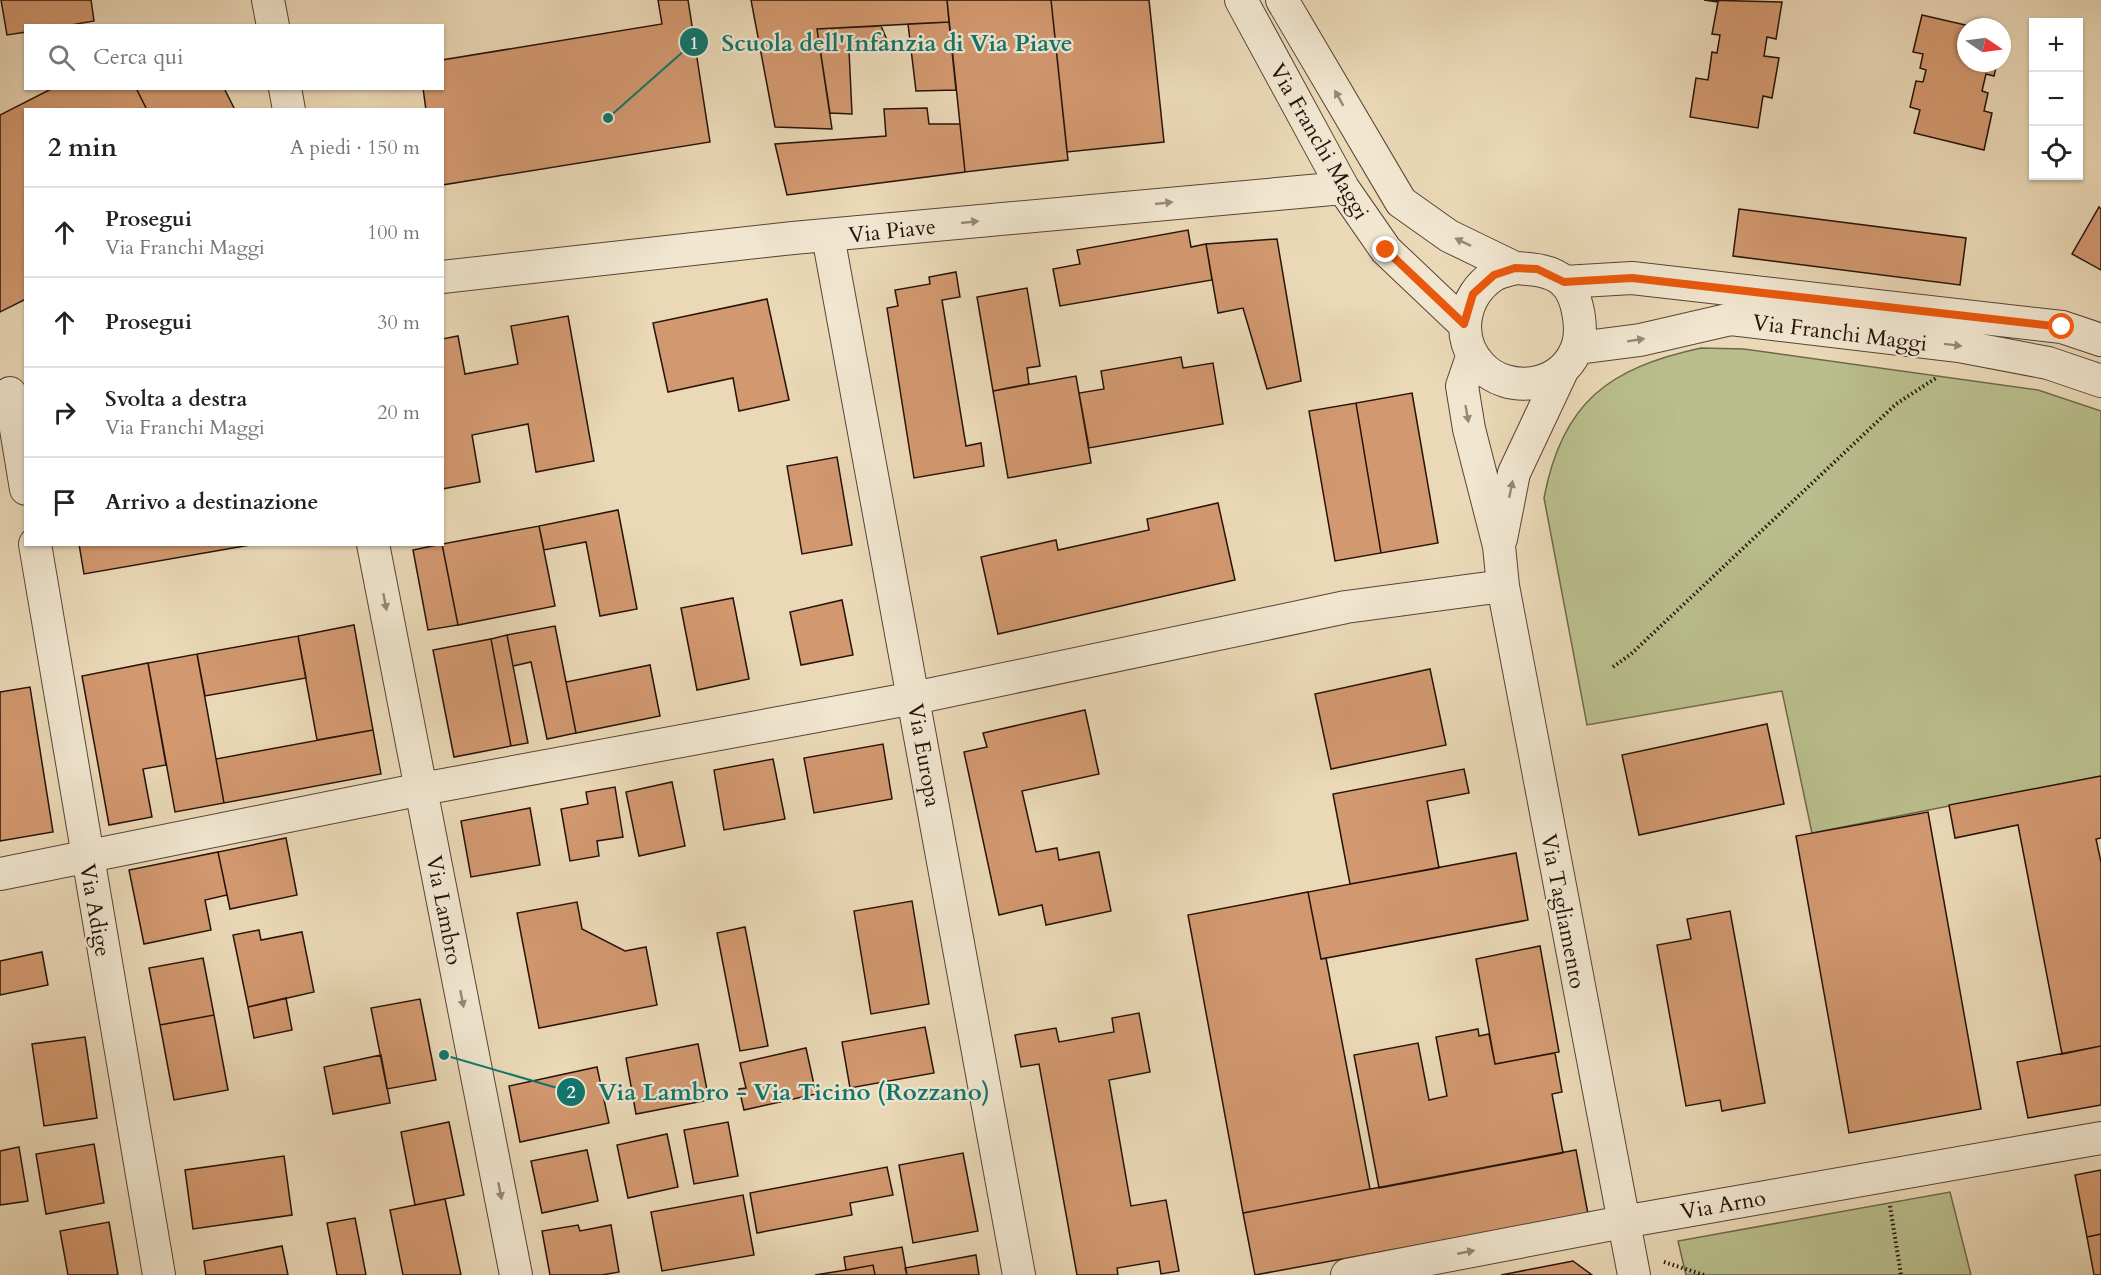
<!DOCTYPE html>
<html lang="it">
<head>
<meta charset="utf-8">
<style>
  :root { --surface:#fff; --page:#f2f2f2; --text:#222; --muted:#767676; --line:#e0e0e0 }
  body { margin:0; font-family:Cardo,serif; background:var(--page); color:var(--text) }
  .controls { position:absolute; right:18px; top:18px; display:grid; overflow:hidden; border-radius:0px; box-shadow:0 2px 4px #0004 }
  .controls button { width:54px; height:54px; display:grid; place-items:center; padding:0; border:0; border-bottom:2px solid var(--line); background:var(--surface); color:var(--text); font:30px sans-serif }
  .compass { position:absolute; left:1957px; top:18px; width:54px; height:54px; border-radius:50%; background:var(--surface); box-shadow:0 2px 4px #0004; rotate:103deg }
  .stop { position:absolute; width:18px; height:18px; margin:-14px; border:4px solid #ea580c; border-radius:50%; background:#fff }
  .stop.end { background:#ea580c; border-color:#fff; box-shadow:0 2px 6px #0008 }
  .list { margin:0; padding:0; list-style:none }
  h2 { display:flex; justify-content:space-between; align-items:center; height:78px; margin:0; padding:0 24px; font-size:26px }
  h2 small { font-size:20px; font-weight:400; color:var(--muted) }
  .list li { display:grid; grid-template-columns:39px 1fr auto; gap:18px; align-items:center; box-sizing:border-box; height:90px; padding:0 24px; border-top:2px solid var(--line) }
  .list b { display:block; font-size:22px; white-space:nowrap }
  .list p { margin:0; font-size:20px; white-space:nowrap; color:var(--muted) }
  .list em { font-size:20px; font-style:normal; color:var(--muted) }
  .icon { flex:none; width:33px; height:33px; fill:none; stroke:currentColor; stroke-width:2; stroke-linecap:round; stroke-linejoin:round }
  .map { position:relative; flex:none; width:2101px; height:1275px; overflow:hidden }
  .search { position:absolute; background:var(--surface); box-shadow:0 2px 4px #0004; left:24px; top:24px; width:420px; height:66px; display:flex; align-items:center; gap:15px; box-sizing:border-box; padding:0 21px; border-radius:0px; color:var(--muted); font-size:22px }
  .panel { position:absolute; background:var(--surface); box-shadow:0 2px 4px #0004; left:24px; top:108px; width:420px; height:438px; border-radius:0px }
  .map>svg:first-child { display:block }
</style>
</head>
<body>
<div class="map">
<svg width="2101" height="1275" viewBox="0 0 2101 1275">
  <rect width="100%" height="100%" fill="#ead8b6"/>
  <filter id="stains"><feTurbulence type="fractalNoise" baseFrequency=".00333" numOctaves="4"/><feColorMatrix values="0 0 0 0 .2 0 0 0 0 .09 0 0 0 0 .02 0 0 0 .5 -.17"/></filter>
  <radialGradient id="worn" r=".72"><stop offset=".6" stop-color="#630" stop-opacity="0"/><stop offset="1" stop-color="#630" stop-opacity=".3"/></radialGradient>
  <path fill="#b9be8c" stroke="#70684c" stroke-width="1.5" d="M 1701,348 L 1744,349 L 2038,390 L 2101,411 L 2101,776 L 1812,833 L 1782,691 L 1587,725 L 1544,498 C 1562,402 1609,368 1701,348 Z
    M 1950,1192 L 1971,1275 L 1686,1275 L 1678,1241 Z"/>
  <path fill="#d2986f" stroke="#26130b" stroke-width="1.5" d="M 1,0 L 91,0 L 94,21 L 65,26 L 26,26 L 26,32 L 7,35 Z
    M 658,0 L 688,0 L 710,142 L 442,185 L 442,110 L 426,110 L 423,88 L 442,88 L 442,60 L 662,24 Z
    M 751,0 L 947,0 L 949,22 L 817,29 L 832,129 L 775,127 Z
    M 947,0 L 1051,0 L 1068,160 L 965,172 Z
    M 1051,0 L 1149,0 L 1164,142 L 1067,152 Z
    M 1704,0 L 1782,2 L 1776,39 L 1767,37 L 1764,56 L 1779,58 L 1772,98 L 1763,96 L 1758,128 L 1690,117 L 1696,78 L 1708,80 L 1712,52 L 1717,53 L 1720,35 L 1712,34 L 1718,2 Z
    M 1922,15 L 1974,27 L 1966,27 L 1966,63 L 1997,63 L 1994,76 L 1986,74 L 1982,91 L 1988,93 L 1984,111 L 1992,113 L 1984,150 L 1914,133 L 1920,110 L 1910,107 L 1916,81 L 1923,82 L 1926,70 L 1920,68 L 1923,54 L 1913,52 Z
    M 1979,19 L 1994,22 L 1993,27 L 1977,27 Z
    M 949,22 L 956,90 L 916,91 L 908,24 Z
    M 881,26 L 890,47 L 849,50 L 852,114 L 830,113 L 817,29 Z
    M 53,88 L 136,88 L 147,110 L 26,110 L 26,299 L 0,312 L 0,115 Z
    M 136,88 L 224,88 L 235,110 L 147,110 Z
    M 927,108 L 929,124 L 960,124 L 965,172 L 787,195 L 775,144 L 886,136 L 884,109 Z
    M 2099,207 L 2101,209 L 2101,270 L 2072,254 Z
    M 1739,209 L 1966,238 L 1960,285 L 1733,256 Z
    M 1188,230 L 1191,247 L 1206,244 L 1212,280 L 1060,306 L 1053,269 L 1080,264 L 1077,250 Z
    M 1277,239 L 1301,381 L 1267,389 L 1243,308 L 1218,313 L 1206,244 Z
    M 956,272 L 960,297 L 942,300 L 966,446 L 981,443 L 984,466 L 914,478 L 887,308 L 898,306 L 895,290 L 930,284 L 929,277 Z
    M 1027,288 L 1040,366 L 1027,368 L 1029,384 L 993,391 L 977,297 Z
    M 767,299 L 789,400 L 739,411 L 733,378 L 668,392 L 653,323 Z
    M 568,316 L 594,461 L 536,472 L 528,424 L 472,435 L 480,482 L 442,489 L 442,339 L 458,336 L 465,374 L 518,364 L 511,326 Z
    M 1181,357 L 1183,368 L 1213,363 L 1223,424 L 1089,448 L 1079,393 L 1104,389 L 1101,371 Z
    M 1076,376 L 1091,463 L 1008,478 L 993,391 Z
    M 1412,393 L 1438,543 L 1381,553 L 1356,403 Z
    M 1356,403 L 1381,553 L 1335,561 L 1309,411 Z
    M 837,457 L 852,545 L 802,554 L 787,466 Z
    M 1218,503 L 1235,580 L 998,634 L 981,557 L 1056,540 L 1058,550 L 1149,530 L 1147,519 Z
    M 618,510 L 637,609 L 600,616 L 586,542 L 544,550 L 539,526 Z
    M 539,526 L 555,606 L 458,625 L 442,544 Z
    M 79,544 L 256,544 L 84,574 Z
    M 442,544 L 458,625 L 428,630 L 413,550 Z
    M 733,598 L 749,679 L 697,690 L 681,608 Z
    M 842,600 L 853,655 L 801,665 L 790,612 Z
    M 354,625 L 373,730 L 317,740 L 298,636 Z
    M 555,626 L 576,733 L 547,739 L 531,662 L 513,666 L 507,635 Z
    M 507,635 L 528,743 L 511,746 L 491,639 Z
    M 298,636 L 306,678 L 205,696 L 197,654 Z
    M 491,639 L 511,746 L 454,757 L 433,650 Z
    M 197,654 L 224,803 L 175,812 L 148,663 Z
    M 148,663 L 166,765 L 143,769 L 152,817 L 109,825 L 82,676 Z
    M 650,665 L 660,716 L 576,733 L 566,682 Z
    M 1430,669 L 1446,745 L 1331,769 L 1315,694 Z
    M 30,687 L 53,832 L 0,841 L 0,692 Z
    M 1085,710 L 1099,774 L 1022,791 L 1036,852 L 1057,848 L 1059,860 L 1099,852 L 1111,911 L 1046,925 L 1042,905 L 999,915 L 964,752 L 987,747 L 983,733 Z
    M 1767,724 L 1784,804 L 1639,835 L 1622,755 Z
    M 373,730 L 381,774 L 224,803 L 216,759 Z
    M 883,744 L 892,799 L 814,813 L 804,758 Z
    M 773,759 L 785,819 L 724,830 L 714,770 Z
    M 1464,769 L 1469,793 L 1427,801 L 1439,868 L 1350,884 L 1333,794 Z
    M 2101,776 L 2101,838 L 2096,839 L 2101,862 L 2101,1046 L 2062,1054 L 2018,825 L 1955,838 L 1949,805 Z
    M 672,782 L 685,846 L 639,856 L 626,792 Z
    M 615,787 L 623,837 L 597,841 L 599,856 L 570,861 L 561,809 L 588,804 L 586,792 Z
    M 530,808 L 540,865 L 471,877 L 461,821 Z
    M 1928,812 L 1981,1109 L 1849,1133 L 1796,836 Z
    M 286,838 L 297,895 L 230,909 L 218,852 Z
    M 218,852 L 227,895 L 205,900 L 211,930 L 144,944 L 129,870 Z
    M 1516,853 L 1528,920 L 1321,959 L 1308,892 Z
    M 1308,892 L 1321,959 L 1326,958 L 1370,1189 L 1243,1213 L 1188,915 Z
    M 912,901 L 929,1004 L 871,1014 L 854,911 Z
    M 577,902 L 582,929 L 625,951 L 646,947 L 657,1005 L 539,1028 L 517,913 Z
    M 1730,911 L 1765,1103 L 1722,1111 L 1720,1100 L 1686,1106 L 1657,945 L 1691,939 L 1687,919 Z
    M 745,927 L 768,1046 L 740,1051 L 717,933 Z
    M 259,930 L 261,940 L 302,932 L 314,992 L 248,1007 L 233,935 Z
    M 1540,946 L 1559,1052 L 1495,1064 L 1476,959 Z
    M 42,952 L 48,985 L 0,995 L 0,961 Z
    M 203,958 L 214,1015 L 160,1025 L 149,968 Z
    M 286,998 L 292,1030 L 254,1038 L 248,1007 Z
    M 420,999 L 436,1080 L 387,1089 L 371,1008 Z
    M 1139,1013 L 1150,1072 L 1109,1080 L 1131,1206 L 1166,1200 L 1179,1271 L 1161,1274 L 1159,1261 L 1117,1268 L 1118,1275 L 1077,1275 L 1039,1064 L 1021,1067 L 1015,1035 L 1056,1028 L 1059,1042 L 1114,1032 L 1112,1018 Z
    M 214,1015 L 228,1090 L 174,1100 L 160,1025 Z
    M 925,1027 L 934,1073 L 850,1088 L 842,1042 Z
    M 1478,1029 L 1479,1036 L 1489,1034 L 1495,1064 L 1555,1053 L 1562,1092 L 1552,1094 L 1563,1153 L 1379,1188 L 1354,1055 L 1418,1043 L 1429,1100 L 1447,1096 L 1436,1037 Z
    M 85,1037 L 97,1118 L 44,1126 L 32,1044 Z
    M 698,1044 L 709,1100 L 636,1114 L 626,1058 Z
    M 2101,1046 L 2101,1105 L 2028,1118 L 2017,1062 Z
    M 806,1048 L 816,1094 L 744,1110 L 739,1089 L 746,1088 L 740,1063 Z
    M 381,1055 L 390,1103 L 333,1114 L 324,1067 Z
    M 597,1067 L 609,1123 L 520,1142 L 509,1086 Z
    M 449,1122 L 464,1195 L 415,1205 L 401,1132 Z
    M 728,1122 L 738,1176 L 694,1184 L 684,1130 Z
    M 667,1134 L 678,1187 L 628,1198 L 617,1145 Z
    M 94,1144 L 104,1203 L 46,1214 L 36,1154 Z
    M 19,1147 L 28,1201 L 0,1205 L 0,1151 Z
    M 587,1150 L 598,1201 L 542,1213 L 531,1161 Z
    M 1576,1150 L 1588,1214 L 1255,1275 L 1243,1213 Z
    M 963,1153 L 978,1231 L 913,1243 L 899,1165 Z
    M 284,1156 L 292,1215 L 193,1229 L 185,1170 Z
    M 887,1167 L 893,1195 L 850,1203 L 852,1215 L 757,1233 L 750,1193 Z
    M 2101,1170 L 2101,1234 L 2087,1237 L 2075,1175 Z
    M 743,1195 L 754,1255 L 662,1271 L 651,1212 Z
    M 445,1199 L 461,1275 L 403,1275 L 390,1210 Z
    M 355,1218 L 366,1275 L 337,1275 L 327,1223 Z
    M 109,1222 L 118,1275 L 68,1275 L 60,1231 Z
    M 578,1225 L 580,1231 L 611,1225 L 619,1272 L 602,1275 L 550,1275 L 542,1231 Z
    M 2101,1234 L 2101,1275 L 2094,1275 L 2087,1237 Z
    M 282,1246 L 288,1275 L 206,1275 L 204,1261 Z
    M 902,1247 L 907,1275 L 875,1275 L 873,1265 L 846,1270 L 844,1257 Z
    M 976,1255 L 979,1275 L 907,1275 L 905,1268 Z
    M 1573,1261 L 1592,1275 L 1501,1275 Z
    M 873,1265 L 875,1275 L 815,1275 L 846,1270 Z"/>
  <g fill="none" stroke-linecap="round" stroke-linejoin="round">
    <g stroke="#574436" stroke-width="34">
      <path id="street" d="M 268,0 L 273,26
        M 1241,0 L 1343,188 L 1386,250 L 1464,324
        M 1282,0 L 1401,202 L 1449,236 L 1515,268
        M 285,88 L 289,110
        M 828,236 L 1019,1275
        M 1515,268 C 1531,269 1551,270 1563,281 C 1579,295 1584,332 1576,350 C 1560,389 1507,394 1481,366 C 1455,339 1462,296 1494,275 C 1500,272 1509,270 1515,268 Z
        M 442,277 L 793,238 L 1343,188
        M 1564,282 L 1632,278 L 2062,327 L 2101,340
        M 1578,348 L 1640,340 L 1731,319 L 1959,346 L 2048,363 L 2101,381
        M 1472,357 L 1462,386 L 1469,429 L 1499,546 L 1503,586 L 1634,1275
        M 10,393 L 26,489
        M 1501,539 L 1514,473 L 1562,371
        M 35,544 L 159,1275
        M 373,544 L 516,1275
        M 0,874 L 422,789 L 914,698 L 1346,607 L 1503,586
        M 1347,1275 L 1623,1222 L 2101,1138"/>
    </g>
    <path stroke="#26130b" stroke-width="4" stroke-dasharray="1.5 3" stroke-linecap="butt" d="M 1613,667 L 1631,654 L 1896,404 L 1936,378
      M 1890,1206 L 1901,1275
      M 1664,1262 L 1704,1275"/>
    <use href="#street" stroke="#f1e6d0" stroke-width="32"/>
  </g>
  <defs><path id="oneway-solid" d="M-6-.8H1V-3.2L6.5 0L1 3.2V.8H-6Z" transform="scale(1.5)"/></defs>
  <g fill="#968777">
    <use href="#oneway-solid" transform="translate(1339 98) rotate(-119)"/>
    <use href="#oneway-solid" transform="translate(1164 203) rotate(-6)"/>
    <use href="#oneway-solid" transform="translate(970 222) rotate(-6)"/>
    <use href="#oneway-solid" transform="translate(1463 242) rotate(-154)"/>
    <use href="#oneway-solid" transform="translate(1636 340) rotate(-9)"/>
    <use href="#oneway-solid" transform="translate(1953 345) rotate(7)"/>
    <use href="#oneway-solid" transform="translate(1467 414) rotate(80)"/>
    <use href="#oneway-solid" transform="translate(1511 489) rotate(-78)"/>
    <use href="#oneway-solid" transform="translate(385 602) rotate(79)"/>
    <use href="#oneway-solid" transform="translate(462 999) rotate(79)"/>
    <use href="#oneway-solid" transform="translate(500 1191) rotate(79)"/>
    <use href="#oneway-solid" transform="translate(1466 1252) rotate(-11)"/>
  </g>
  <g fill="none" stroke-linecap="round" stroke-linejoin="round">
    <path stroke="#ea580c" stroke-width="8" d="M 1386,250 L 1464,324 L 1473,294 L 1494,275 L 1515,268 L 1537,269 L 1564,282 L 1632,278 L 2062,327"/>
  </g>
  <g text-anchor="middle" stroke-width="4.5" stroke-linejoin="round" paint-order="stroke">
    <g font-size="22" fill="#26130b" stroke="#f1e6d0">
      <text transform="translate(1320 141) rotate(60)" y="8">Via Franchi Maggi</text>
      <text transform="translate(892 230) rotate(-6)" y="8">Via Piave</text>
      <text transform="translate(1840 332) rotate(7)" y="8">Via Franchi Maggi</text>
      <text transform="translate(925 755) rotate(80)" y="8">Via Europa</text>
      <text transform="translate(96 910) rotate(80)" y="8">Via Adige</text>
      <text transform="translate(445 910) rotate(79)" y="8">Via Lambro</text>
      <text transform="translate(1564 911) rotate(79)" y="8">Via Tagliamento</text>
      <text transform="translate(1723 1204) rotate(-10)" y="8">Via Arno</text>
    </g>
  </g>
  <path fill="none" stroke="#0f766e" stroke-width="2" d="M608 118L694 42M444 1055L571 1092"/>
  <g fill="#0f766e" stroke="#f1e6d0" stroke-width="2">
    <circle cx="608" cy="118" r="6"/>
    <circle cx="444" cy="1055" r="6"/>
    <circle cx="694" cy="42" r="15"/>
    <circle cx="571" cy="1092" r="15"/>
  </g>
  <g font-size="18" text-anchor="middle" font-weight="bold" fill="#fff">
    <text x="694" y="49">1</text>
    <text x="571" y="1098">2</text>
  </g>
  <g font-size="24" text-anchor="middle" font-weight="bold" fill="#0f766e" stroke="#f1e6d0" stroke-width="4.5" stroke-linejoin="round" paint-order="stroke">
    <text x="897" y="51">Scuola dell'Infanzia di Via Piave</text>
    <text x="794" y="1100">Via Lambro - Via Ticino (Rozzano)</text>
  </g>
  <rect width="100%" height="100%" filter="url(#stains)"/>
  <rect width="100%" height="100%" fill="url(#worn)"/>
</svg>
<div class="controls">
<button>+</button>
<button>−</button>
<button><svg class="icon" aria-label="locate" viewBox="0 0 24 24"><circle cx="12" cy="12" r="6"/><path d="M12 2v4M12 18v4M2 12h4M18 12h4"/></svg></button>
</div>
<svg class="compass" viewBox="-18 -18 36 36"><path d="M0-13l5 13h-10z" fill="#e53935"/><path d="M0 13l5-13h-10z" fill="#767676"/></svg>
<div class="stop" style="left:2062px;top:327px"></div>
<div class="stop end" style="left:1386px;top:250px"></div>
<div class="search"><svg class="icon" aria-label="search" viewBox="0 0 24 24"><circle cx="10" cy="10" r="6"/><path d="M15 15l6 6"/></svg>Cerca qui</div>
<section class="panel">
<h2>2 min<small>A piedi · 150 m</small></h2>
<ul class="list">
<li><svg class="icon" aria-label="ahead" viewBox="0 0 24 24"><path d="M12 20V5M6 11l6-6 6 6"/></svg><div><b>Prosegui</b><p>Via Franchi Maggi</p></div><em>100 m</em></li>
<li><svg class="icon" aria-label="ahead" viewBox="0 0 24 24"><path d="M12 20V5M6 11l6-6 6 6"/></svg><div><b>Prosegui</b></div><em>30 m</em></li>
<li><svg class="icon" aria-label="right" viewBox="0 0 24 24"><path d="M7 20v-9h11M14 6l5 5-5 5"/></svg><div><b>Svolta a destra</b><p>Via Franchi Maggi</p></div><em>20 m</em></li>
<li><svg class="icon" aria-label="arrive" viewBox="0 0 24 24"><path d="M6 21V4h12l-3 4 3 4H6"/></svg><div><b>Arrivo a destinazione</b></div></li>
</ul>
</section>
</div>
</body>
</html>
